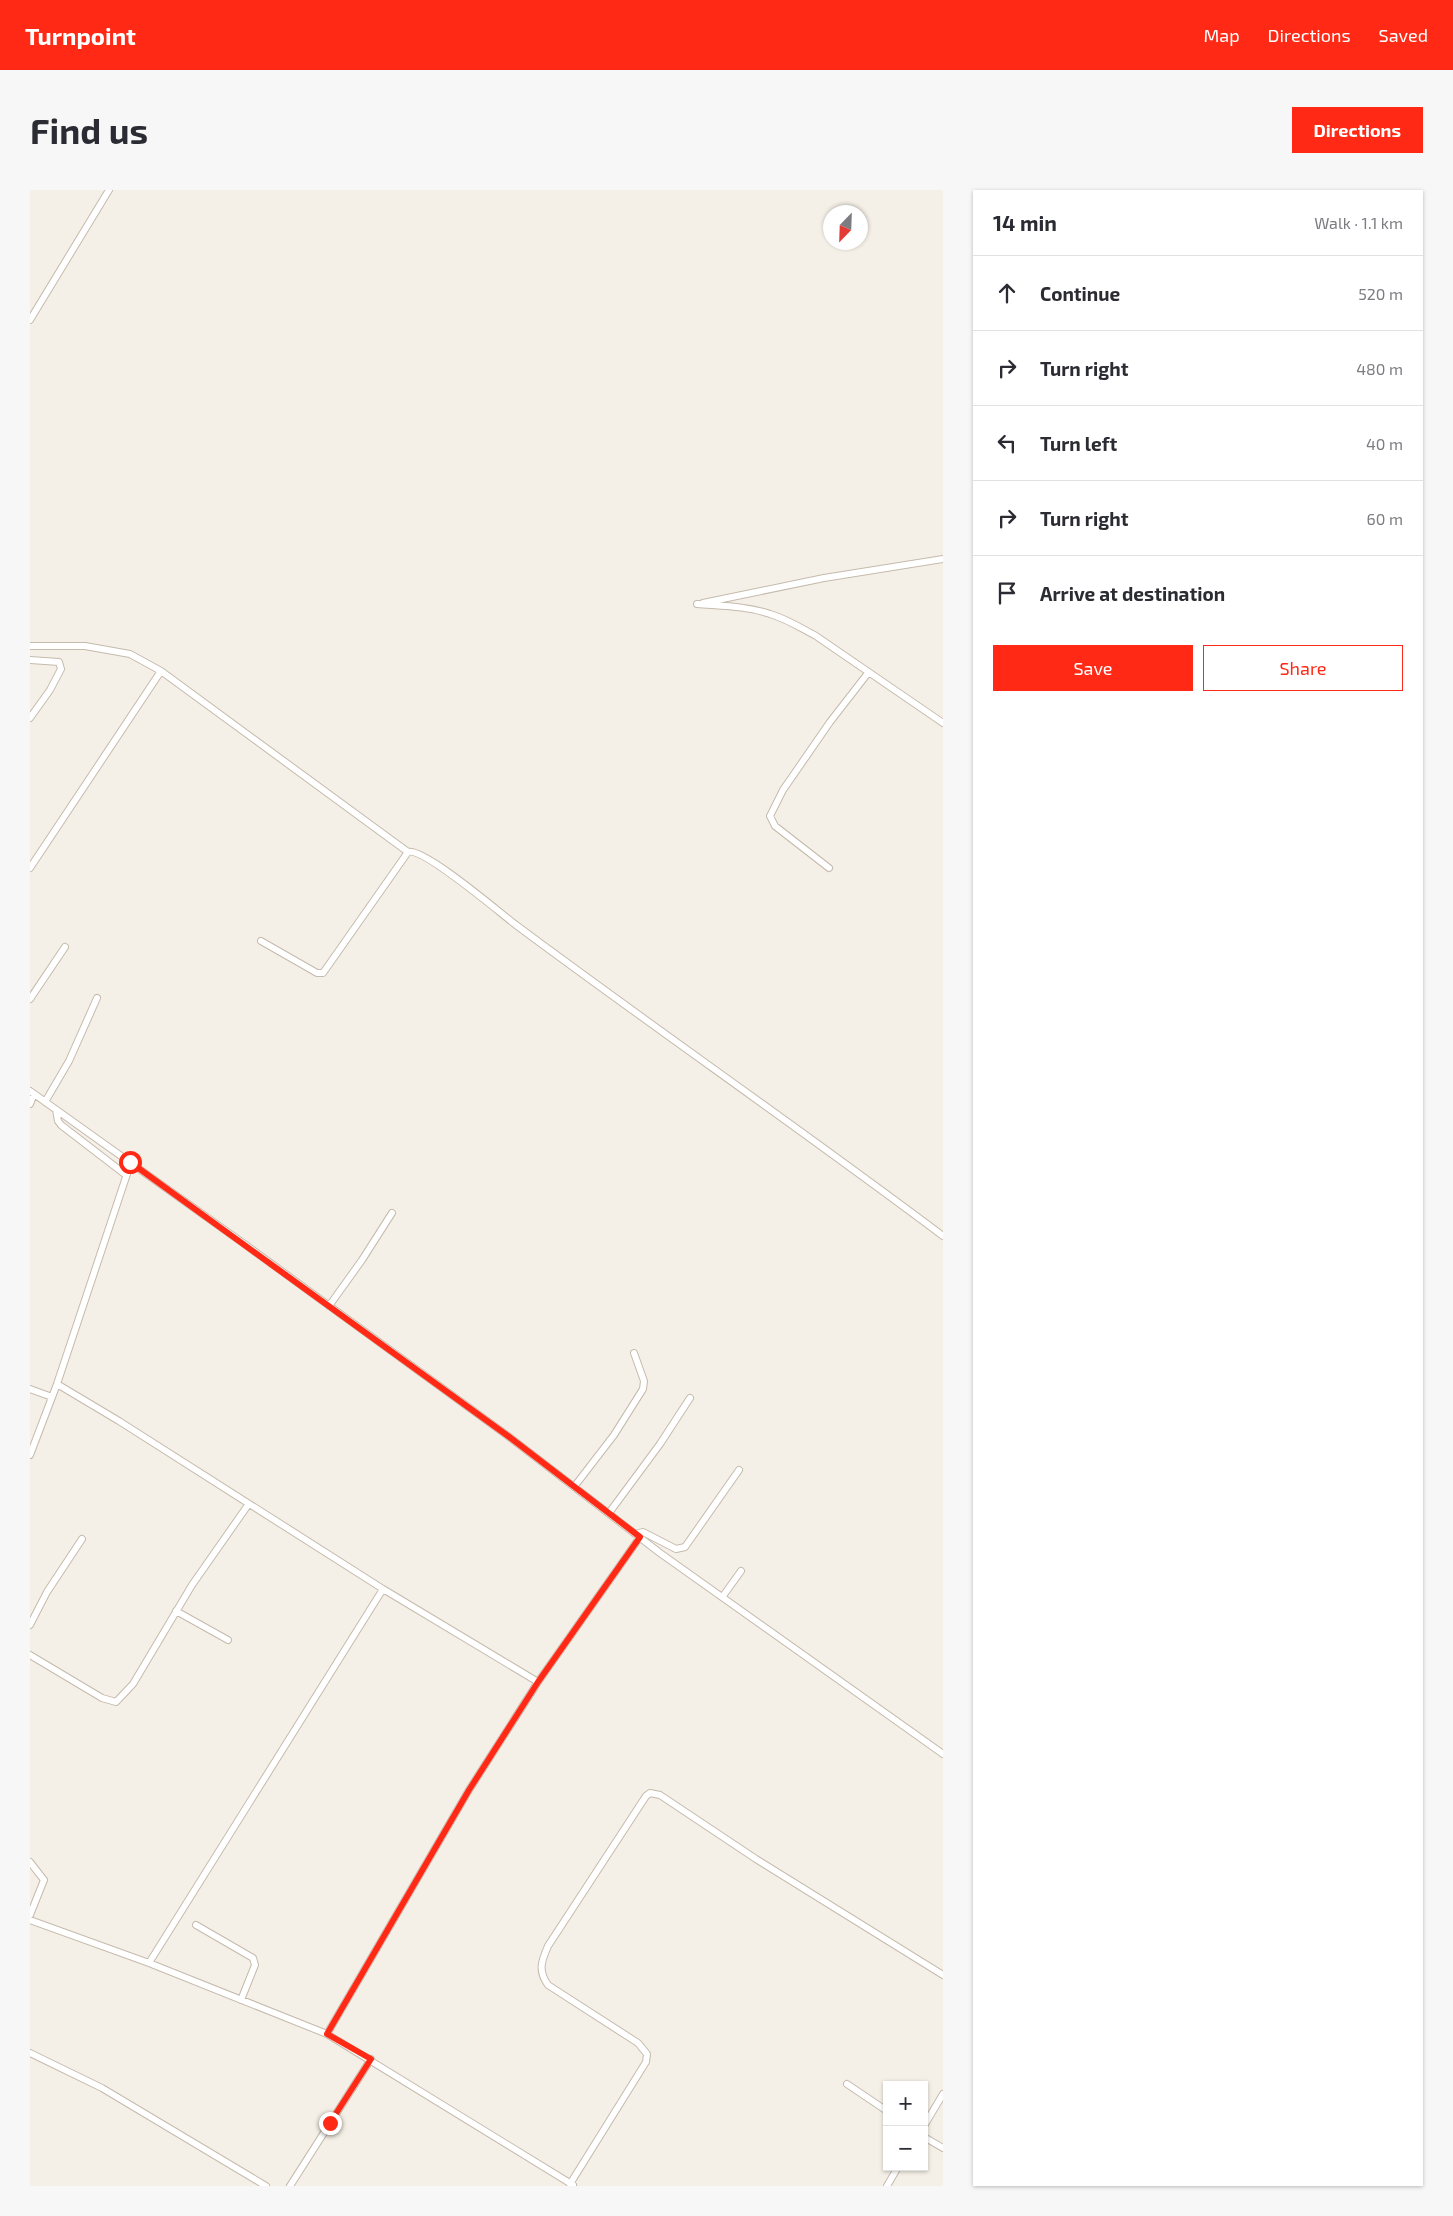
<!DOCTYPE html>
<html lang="en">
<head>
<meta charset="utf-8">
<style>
  :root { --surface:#fff; --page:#f7f7f7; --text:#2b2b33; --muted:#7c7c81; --line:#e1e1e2; --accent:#ff2915 }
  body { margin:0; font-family:"Exo 2",sans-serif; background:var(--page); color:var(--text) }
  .controls { position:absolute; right:15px; bottom:15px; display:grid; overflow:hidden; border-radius:0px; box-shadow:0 1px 4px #0004 }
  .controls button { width:45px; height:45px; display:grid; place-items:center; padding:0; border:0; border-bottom:1px solid var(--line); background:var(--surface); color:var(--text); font:25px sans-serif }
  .compass { position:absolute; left:793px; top:15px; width:45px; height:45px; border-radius:50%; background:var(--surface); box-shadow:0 1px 4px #0004; rotate:203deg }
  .stop { position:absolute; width:15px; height:15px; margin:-11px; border:4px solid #ff2915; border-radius:50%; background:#fff }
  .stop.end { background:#ff2915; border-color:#fff; box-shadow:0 1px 5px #0008 }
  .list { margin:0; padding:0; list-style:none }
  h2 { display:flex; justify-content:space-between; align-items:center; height:65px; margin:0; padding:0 20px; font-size:21px }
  h2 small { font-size:16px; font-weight:400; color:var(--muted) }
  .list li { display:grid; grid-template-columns:32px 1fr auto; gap:15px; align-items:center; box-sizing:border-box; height:75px; padding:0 20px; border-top:1px solid var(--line) }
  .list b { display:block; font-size:19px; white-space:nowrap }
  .list em { font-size:16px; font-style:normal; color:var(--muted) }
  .actions { display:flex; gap:10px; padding:15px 20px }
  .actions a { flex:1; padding:11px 0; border:1px solid var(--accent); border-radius:0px; text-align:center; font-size:18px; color:var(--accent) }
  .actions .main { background:var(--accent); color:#fff }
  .icon { flex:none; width:28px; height:28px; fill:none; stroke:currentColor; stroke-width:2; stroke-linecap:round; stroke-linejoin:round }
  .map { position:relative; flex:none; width:913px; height:1996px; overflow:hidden; border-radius:0px }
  header { display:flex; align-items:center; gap:30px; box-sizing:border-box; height:70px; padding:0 25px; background:var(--accent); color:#fff }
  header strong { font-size:24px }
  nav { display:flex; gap:28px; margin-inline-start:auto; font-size:18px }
  .intro { display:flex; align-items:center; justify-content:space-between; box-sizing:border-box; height:120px; padding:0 30px }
  h1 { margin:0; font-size:35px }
  .button { padding:12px 22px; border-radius:0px; background:var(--accent); color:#fff; font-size:18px; font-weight:700 }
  main { display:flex; gap:30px; padding:0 30px }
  aside { flex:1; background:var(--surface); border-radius:0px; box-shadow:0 1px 4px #0004 }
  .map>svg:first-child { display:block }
</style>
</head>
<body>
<header>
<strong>Turnpoint</strong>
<nav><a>Map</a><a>Directions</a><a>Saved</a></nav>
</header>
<div class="intro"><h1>Find us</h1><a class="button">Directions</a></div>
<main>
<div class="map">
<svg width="913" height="1996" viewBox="0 0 913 1996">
  <rect width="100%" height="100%" fill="#f5f0e7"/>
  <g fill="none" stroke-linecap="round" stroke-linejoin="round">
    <g stroke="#c5baac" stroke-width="8">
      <path id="street" d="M 0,130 L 79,0
        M 673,413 L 794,388 L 913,369
        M 667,414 C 691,416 717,416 740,424 C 757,429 771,438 786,446 L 913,533
        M 0,456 L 55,456 L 100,464 L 131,481 L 378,662
        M 0,470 L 29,472 L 31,479 L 20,500 L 0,528
        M 0,678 L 131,481
        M 799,678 L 745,636 L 740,626 L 753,600 L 800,532 L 838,483
        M 231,751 L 287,783 L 293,783 L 378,662 C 393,657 469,722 486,735 C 627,840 772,940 913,1046
        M 0,809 L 35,757
        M 0,901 L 213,1053 L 478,1246 L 630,1363 L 913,1564
        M 15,912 L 39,871 L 67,808
        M 0,914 L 4,904
        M 26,920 L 28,931 L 31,935 L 96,985
        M 299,1116 L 332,1070 L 362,1023
        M 27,1194 L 89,1231 L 353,1399 L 508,1492
        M 0,1199 L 22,1207
        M 0,1265 L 27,1194 L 101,972
        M 544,1297 L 584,1245 L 613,1199 L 614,1191 L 604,1163
        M 579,1323 L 630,1254 L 660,1208
        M 606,1344 L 613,1342 L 646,1359 L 655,1357 L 709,1280
        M 693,1406 L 711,1381
        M 146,1421 L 198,1450
        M 0,1435 L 17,1402 L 52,1349
        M 0,1465 L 72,1508 L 86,1512 L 103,1494 L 162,1395 L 218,1315
        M 0,1672 L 14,1690 L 0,1725
        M 0,1730 L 119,1773 L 297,1844 L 543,1995
        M 166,1735 L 223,1768 L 225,1775 L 211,1810
        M 119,1773 L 353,1399
        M 297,1844 L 439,1600 L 508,1492 L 610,1347
        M 0,1863 L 72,1898 L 236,1996
        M 817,1894 L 857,1921
        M 894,1936 L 913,1904
        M 894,1947 L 913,1958
        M 540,1994 L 616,1872 L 617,1864 L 608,1853 L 518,1795 C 508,1781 511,1772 518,1756 L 616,1606 L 620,1603 L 630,1605 L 726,1669 L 913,1785
        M 260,1996 L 341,1869
        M 857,1996 L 868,1977"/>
    </g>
    <use href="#street" stroke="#fff" stroke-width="6"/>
  </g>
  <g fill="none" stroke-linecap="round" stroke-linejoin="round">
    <path stroke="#ff2915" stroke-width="6" d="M 100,972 L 478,1246 L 610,1347 L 508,1492 L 439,1600 L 297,1844 L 341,1869 L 300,1933"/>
  </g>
</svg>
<div class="controls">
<button>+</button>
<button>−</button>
</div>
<svg class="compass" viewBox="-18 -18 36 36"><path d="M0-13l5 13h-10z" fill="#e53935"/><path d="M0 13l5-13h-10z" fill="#7c7c81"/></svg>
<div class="stop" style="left:100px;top:972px"></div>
<div class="stop end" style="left:300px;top:1933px"></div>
</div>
<aside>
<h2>14 min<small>Walk · 1.1 km</small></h2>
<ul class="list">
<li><svg class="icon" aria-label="ahead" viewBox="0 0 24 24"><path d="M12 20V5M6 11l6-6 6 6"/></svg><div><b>Continue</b></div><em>520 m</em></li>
<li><svg class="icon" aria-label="right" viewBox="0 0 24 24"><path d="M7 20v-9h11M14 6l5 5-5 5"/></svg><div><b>Turn right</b></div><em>480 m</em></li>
<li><svg class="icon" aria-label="left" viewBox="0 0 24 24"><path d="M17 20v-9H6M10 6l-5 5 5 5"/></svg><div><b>Turn left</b></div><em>40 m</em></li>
<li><svg class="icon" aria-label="right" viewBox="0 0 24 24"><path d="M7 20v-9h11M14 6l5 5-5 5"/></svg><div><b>Turn right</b></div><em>60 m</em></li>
<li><svg class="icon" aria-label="arrive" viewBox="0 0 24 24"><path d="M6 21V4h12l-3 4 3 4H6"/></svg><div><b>Arrive at destination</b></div></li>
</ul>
<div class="actions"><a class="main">Save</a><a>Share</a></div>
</aside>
</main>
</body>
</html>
